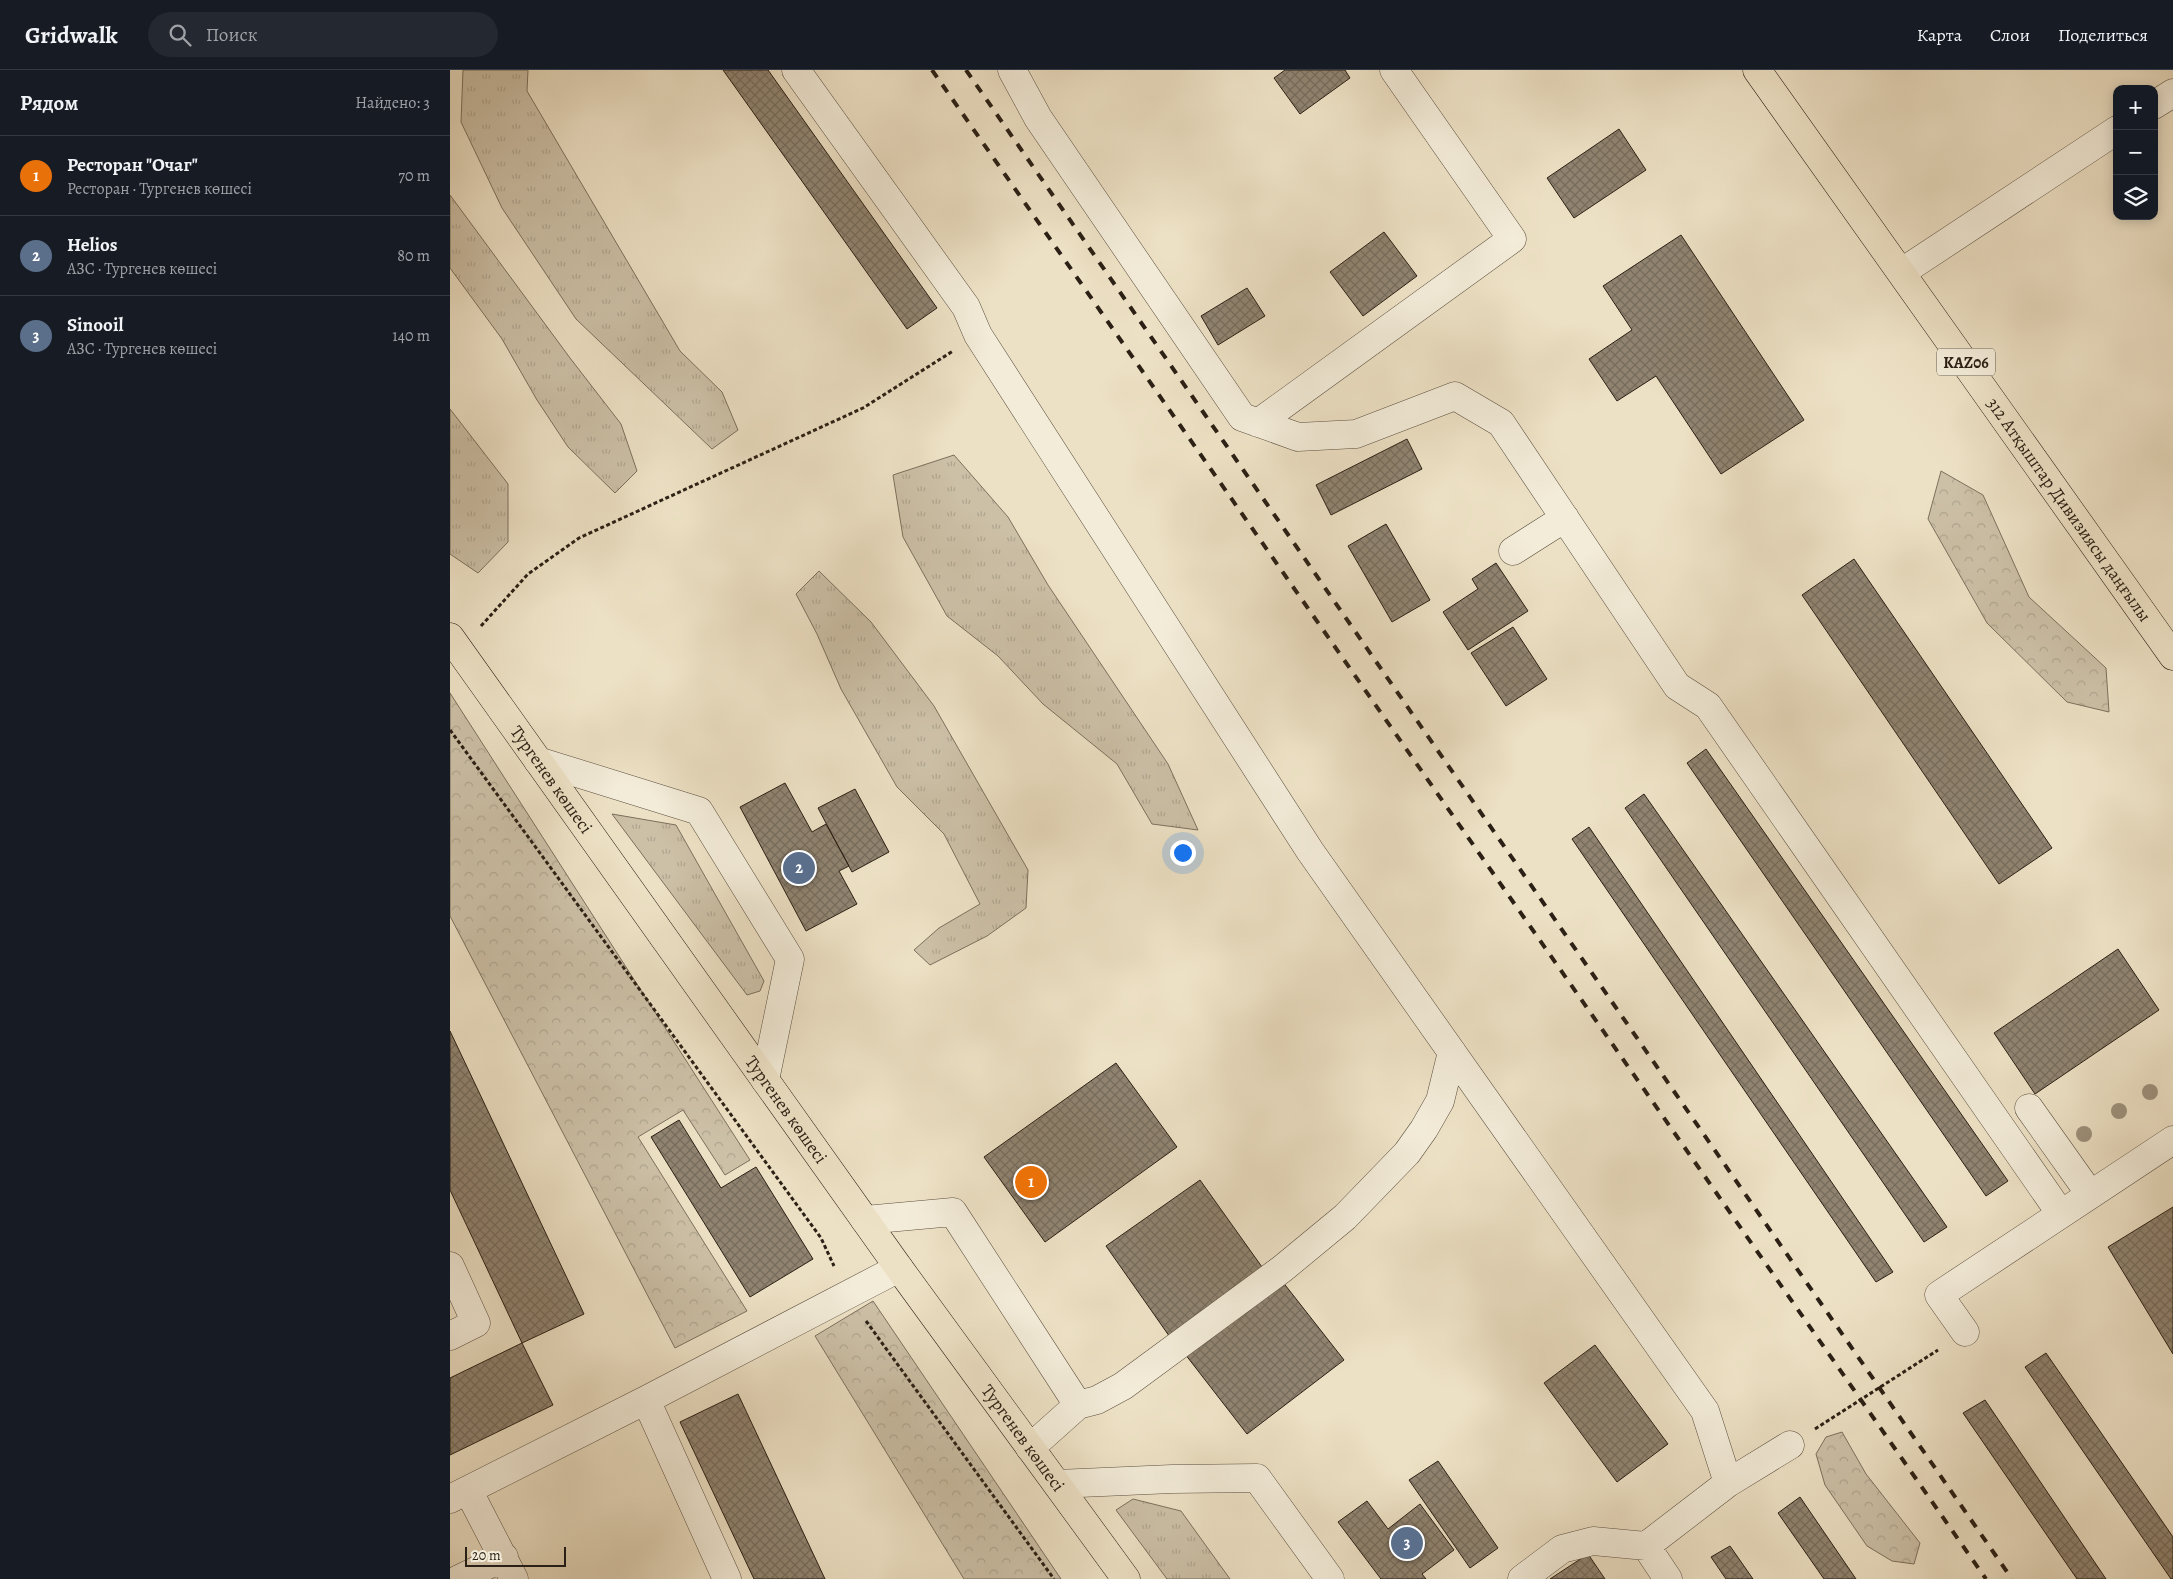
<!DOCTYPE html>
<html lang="ru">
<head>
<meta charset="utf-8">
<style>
  :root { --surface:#171b24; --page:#242831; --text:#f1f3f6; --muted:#9ea1a6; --line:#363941; --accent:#b45309 }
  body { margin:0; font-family:Alegreya,serif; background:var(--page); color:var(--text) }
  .controls { position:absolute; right:15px; top:15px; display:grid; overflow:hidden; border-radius:10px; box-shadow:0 2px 12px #0003 }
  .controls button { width:45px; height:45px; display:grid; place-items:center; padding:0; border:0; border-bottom:1px solid var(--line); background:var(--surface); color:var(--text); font:25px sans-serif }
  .scale { position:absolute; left:15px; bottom:12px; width:101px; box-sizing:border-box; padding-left:5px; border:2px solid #2b2015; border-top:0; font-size:14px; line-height:18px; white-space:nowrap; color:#2b2015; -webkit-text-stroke:4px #f3ecd9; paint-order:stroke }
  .you { position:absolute; left:732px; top:782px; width:18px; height:18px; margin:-12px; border:4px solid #fff; border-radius:50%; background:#1a73e8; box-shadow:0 0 0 8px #1a73e833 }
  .badge { display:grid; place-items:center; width:32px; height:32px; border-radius:50%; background:var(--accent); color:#fff; font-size:16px; font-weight:700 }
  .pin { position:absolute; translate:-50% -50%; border:2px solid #fff; box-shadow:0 1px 5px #0006 }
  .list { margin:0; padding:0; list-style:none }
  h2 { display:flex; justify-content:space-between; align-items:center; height:65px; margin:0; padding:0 20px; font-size:21px }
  h2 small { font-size:16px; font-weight:400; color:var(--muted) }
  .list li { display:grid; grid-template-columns:32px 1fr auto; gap:15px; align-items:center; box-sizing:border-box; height:80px; padding:0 20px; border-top:1px solid var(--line) }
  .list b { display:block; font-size:19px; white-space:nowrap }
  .list p { margin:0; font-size:16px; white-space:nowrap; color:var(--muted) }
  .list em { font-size:16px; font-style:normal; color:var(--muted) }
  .icon { flex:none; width:28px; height:28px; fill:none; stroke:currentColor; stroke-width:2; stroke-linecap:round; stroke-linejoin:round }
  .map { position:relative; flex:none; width:1723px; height:1509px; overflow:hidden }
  header { display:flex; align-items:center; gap:30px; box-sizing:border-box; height:70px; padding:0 25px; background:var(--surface); border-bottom:1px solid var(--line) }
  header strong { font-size:24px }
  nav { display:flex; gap:28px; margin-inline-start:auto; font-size:18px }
  .search { width:350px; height:45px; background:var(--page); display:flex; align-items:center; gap:12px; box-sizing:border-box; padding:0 18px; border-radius:28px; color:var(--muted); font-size:19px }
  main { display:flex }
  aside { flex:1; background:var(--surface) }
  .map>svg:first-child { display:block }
</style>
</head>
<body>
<header>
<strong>Gridwalk</strong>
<div class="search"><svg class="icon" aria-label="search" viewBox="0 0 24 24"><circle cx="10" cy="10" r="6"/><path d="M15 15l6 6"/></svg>Поиск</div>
<nav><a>Карта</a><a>Слои</a><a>Поделиться</a></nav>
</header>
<main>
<aside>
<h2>Рядом<small>Найдено: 3</small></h2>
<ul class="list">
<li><span class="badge" style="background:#e8710a">1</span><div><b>Ресторан &quot;Очаг&quot;</b><p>Ресторан · Тургенев көшесі</p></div><em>70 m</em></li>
<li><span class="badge" style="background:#5c6f8a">2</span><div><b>Helios</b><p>АЗС · Тургенев көшесі</p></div><em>80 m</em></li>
<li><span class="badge" style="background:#5c6f8a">3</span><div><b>Sinooil</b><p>АЗС · Тургенев көшесі</p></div><em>140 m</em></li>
</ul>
</aside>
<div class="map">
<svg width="1723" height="1509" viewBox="0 0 1723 1509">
  <defs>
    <pattern id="grass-tufts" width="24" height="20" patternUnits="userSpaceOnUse" patternTransform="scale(1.25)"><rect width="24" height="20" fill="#ccc0a7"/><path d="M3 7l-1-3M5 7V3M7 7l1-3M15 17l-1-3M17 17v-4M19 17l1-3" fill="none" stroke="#afa58f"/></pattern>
    <pattern id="forest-crowns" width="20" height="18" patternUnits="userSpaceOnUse" patternTransform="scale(1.25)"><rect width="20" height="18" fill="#ccc0a7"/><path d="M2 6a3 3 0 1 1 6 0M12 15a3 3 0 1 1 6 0" fill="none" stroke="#afa58f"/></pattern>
    <pattern id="building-cross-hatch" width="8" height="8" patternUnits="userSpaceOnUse" patternTransform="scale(1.25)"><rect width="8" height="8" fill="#908471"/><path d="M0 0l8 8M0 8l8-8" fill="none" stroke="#766c5c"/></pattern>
  </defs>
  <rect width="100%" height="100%" fill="#ede1c5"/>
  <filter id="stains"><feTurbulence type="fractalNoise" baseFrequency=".004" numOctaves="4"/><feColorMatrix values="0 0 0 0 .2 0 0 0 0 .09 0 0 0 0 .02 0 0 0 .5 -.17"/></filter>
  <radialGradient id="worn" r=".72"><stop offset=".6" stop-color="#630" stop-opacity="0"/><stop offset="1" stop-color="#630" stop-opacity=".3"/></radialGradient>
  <path fill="url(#grass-tufts)" stroke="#7c705e" d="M 13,0 L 78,0 L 77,21 L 230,281 L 272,322 L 288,360 L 262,379 L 126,249 L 52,138 L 11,52 Z
    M 0,125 L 120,288 L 171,354 L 187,401 L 165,423 L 118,377 L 87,330 L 52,269 L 0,198 Z
    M 0,339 L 58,414 L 58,472 L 28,503 L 0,484 Z
    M 504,385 L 558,447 L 598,515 L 718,694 L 748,760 L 702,754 L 667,694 L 593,634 L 548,586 L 497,546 L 453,467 L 443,405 Z
    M 369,501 L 421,552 L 484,636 L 578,800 L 576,838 L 537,866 L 480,895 L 464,880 L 489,858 L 530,834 L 494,764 L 447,717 L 391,619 L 367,564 L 346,524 Z
    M 162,744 L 226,755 L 314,911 L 310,921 L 297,925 Z
    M 683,1429 L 731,1441 L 780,1509 L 717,1509 L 666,1440 Z"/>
  <path fill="url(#forest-crowns)" stroke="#7c705e" d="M 1491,401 L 1533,425 L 1579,527 L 1656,598 L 1659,642 L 1617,632 L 1537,553 L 1478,449 Z
    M 0,623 L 300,1090 L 275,1105 L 233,1040 L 188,1067 L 297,1241 L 225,1278 L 0,846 Z
    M 423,1231 L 611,1509 L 514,1509 L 365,1266 Z
    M 1392,1362 L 1416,1404 L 1470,1473 L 1464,1494 L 1442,1491 L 1417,1476 L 1375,1415 L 1366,1384 L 1376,1367 Z"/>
  <path fill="url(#building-cross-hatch)" stroke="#2b2015" d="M 273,0 L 318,0 L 487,238 L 457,259 Z
    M 835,0 L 895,0 L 900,8 L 850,44 L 824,8 Z
    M 1169,59 L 1196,100 L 1124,148 L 1097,108 Z
    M 934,162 L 967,206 L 913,246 L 880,202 Z
    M 1231,165 L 1354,350 L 1271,404 L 1206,306 L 1167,331 L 1139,289 L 1182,260 L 1153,216 Z
    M 797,218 L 815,246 L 768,275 L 751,246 Z
    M 957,369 L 972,399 L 881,445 L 866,415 Z
    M 936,454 L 980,530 L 942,552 L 898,476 Z
    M 1404,489 L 1602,778 L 1549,814 L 1352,525 Z
    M 1046,493 L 1078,541 L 1018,580 L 993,542 L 1028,519 L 1022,509 Z
    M 1063,557 L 1097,609 L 1056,636 L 1021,583 Z
    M 1256,679 L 1558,1111 L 1536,1126 L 1237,693 Z
    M 335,713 L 362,762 L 376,754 L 399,796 L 389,801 L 407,834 L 356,861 L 290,737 Z
    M 405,719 L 439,782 L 402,802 L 368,738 Z
    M 1194,724 L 1497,1157 L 1474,1172 L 1175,738 Z
    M 1139,757 L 1443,1202 L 1426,1212 L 1122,769 Z
    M 1668,879 L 1709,940 L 1585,1024 L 1544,963 Z
    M 0,961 L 134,1244 L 72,1273 L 0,1120 Z
    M 666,993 L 727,1077 L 595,1172 L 534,1087 Z
    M 229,1050 L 271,1118 L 306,1097 L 363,1189 L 300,1227 L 201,1067 Z
    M 750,1110 L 817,1204 L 722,1270 L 656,1176 Z
    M 1723,1137 L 1723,1284 L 1658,1177 Z
    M 832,1211 L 894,1290 L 797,1364 L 735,1284 Z
    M 72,1273 L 103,1335 L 0,1385 L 0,1308 Z
    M 1145,1275 L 1218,1374 L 1167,1412 L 1094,1313 Z
    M 1596,1283 L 1723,1467 L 1723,1509 L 1721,1509 L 1575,1297 Z
    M 288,1324 L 375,1509 L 304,1509 L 230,1352 Z
    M 1535,1330 L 1656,1509 L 1627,1509 L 1513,1343 Z
    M 988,1391 L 1048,1478 L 1020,1498 L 959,1410 Z
    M 1350,1427 L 1406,1509 L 1374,1509 L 1328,1443 Z
    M 917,1431 L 938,1459 L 970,1434 L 1004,1480 L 972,1504 L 976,1509 L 931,1509 L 888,1452 Z
    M 1280,1476 L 1303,1509 L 1276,1509 L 1261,1487 Z
    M 1138,1484 L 1155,1509 L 1100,1509 Z"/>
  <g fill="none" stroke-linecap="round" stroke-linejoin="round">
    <g stroke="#5c5041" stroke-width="29">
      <path id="minor" d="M 346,0 L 516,237 L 528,265 L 860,781 L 1255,1341 L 1278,1413
        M 562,0 L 588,48 L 792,347 L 848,367 L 906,364 L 1005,326 L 1051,353 L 1227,616 L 1258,636 L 1611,1144
        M 1704,35 L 1723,23
        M 1452,202 L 1667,60
        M 808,353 L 1062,169 L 944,0
        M 1063,481 L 1115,448
        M 88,691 L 249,741 L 340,889 L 315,1010
        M 1579,1038 L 1640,1124
        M 415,1150 L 503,1142 L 628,1335 L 580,1378
        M 0,1196 L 26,1253 L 0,1266
        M 1515,1262 L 1489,1225 L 1723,1070
        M 196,1330 L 277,1509
        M 628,1335 L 647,1330 L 673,1316 L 832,1199 L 895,1147 L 957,1083 L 974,1059 L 990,1031 L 1002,982
        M 607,1414 L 722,1409 L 807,1408 L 880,1509
        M 18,1420 L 64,1509
        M 0,1429 L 196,1330 L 449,1198
        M 1196,1476 L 1218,1509
        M 9,1509 L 54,1487
        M 1072,1509 L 1112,1479 L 1143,1471 L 1196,1476 L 1278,1413 L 1340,1375"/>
    </g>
    <g stroke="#2b2015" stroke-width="29">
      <g id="major">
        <path id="s1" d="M 0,567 L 449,1198 L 676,1509"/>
      </g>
    </g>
    <g stroke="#2b2015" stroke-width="29">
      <g id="highway">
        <path id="s2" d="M 1307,0 L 1723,586"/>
      </g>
    </g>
    <path stroke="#2b2015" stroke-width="3" stroke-dasharray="4 2.5" stroke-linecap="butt" d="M 31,556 L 78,504 L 129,468 L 413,338 L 503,281
      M 0,660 L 371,1168 L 384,1196
      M 416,1251 L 604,1509
      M 1365,1359 L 1488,1280"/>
    <use href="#minor" stroke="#f3ecd9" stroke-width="28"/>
    <use href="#major" stroke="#ede1c5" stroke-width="28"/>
    <use href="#highway" stroke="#ede1c5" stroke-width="28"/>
    <path stroke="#2b2015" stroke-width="4" stroke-dasharray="9 9" stroke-linecap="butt" d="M 482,0 L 1536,1509
      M 516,0 L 1562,1509"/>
  </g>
  <g fill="#9d917c">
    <circle cx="1700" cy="1022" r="8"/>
    <circle cx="1669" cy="1041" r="8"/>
    <circle cx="1634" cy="1064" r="8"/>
  </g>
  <g text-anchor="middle" stroke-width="4.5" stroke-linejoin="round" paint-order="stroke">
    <rect fill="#f3ecd9" stroke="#675d50" stroke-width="1" x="1487" y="278.5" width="58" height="27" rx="4"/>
    <g font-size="16" font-weight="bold" fill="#2b2015">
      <text x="1516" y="298">KАZ06</text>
    </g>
    <g font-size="18" fill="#2b2015" stroke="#f3ecd9">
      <text dy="6" stroke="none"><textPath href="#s2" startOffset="539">312 Атқыштар Дивизиясы даңғылы</textPath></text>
      <text dy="6" stroke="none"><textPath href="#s1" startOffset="175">Тургенев көшесі</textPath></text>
      <text dy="6" stroke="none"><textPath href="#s1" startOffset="580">Тургенев көшесі</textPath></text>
      <text dy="6" stroke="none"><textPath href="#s1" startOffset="985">Тургенев көшесі</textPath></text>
    </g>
  </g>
  <rect width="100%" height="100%" filter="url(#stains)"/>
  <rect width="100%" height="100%" fill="url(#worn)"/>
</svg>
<div class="controls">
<button>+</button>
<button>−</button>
<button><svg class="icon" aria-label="layers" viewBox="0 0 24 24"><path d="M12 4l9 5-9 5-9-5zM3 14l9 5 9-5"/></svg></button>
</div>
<div class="scale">20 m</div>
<div class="you"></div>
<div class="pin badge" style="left:581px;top:1112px;background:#e8710a">1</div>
<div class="pin badge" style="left:349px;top:798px;background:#5c6f8a">2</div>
<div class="pin badge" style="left:957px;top:1473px;background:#5c6f8a">3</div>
</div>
</main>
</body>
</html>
